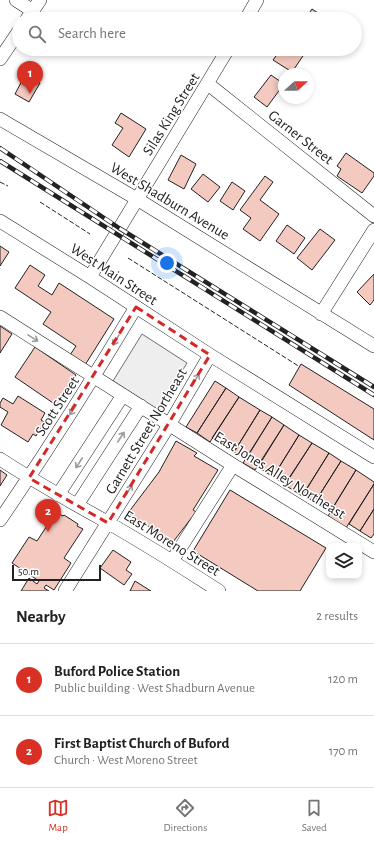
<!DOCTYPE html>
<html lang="en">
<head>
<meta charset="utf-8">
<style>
  :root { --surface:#fff; --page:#f6f6f6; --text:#202124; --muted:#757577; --line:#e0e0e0; --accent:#d93025 }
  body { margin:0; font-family:"Alegreya Sans",sans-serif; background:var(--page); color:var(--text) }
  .controls { position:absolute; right:12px; bottom:12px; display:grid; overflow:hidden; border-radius:8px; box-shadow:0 2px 6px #0003 }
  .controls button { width:36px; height:36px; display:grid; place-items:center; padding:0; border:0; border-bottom:1px solid var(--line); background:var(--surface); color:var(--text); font:20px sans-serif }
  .compass { position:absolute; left:278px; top:68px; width:36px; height:36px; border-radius:50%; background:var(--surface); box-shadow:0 2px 6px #0003; rotate:69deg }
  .scale { position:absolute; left:12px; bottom:10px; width:89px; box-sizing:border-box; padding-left:4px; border:2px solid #222; border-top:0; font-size:11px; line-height:14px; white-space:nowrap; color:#222; -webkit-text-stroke:3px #fff; paint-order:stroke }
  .you { position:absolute; left:167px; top:263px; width:14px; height:14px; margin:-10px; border:3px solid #fff; border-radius:50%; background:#1a73e8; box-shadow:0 0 0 6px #1a73e833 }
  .badge { display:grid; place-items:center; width:26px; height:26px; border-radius:50%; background:var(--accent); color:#fff; font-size:13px; font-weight:700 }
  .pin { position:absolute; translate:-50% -33px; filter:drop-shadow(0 1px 2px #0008) }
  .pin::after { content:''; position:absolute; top:21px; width:14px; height:12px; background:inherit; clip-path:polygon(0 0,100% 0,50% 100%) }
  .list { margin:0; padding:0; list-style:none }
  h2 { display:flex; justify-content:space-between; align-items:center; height:52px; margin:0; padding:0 16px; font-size:17px }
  h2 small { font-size:13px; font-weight:400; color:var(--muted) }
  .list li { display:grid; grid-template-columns:26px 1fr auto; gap:12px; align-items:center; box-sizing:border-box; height:72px; padding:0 16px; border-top:1px solid var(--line) }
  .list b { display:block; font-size:15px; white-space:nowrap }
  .list p { margin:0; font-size:13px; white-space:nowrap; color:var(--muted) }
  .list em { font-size:13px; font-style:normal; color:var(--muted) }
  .icon { flex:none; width:22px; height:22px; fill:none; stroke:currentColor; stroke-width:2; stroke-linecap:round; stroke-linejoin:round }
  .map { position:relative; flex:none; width:374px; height:591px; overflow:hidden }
  .search { position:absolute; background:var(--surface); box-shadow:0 2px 6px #0003; left:12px; right:12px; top:12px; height:44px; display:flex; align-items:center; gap:10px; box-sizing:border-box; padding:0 14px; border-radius:22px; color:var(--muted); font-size:15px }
  .sheet { height:196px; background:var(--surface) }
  nav { display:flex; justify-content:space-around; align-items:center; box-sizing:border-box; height:56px; border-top:1px solid var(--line); background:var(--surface); font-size:11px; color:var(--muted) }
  nav a { display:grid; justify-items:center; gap:2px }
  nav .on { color:var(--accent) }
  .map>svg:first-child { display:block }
</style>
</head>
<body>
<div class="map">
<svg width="374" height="591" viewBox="0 0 374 591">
  <rect width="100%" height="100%" fill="#fff"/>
  <path fill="#eee" stroke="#6f6f6f" d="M 142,334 L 187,363 L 158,410 L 113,381 Z"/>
  <path fill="#f3c9c0" stroke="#222" d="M 312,9 L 327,19 L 305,19 Z
    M 281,49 L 299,49 L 305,53 L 292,72 L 273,60 Z
    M 25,75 L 40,83 L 29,102 L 15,94 Z
    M 271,75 L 284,84 L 267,107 L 254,97 Z
    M 121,113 L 146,129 L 129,157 L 112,145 L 123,128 L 115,123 Z
    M 346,153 L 374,173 L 374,176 L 362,193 L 337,176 L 341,169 L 337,166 Z
    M 181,155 L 196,164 L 184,189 L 168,180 Z
    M 203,174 L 220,187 L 208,202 L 191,189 Z
    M 265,176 L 273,182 L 260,200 L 279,214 L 260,241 L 243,229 L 251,218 L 240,210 Z
    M 232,182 L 245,191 L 233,210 L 220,201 Z
    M 287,225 L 305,238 L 294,254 L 276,241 Z
    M 320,229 L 335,240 L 312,270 L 297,258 Z
    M 0,246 L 9,252 L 0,266 Z
    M 30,265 L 45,275 L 38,286 L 52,295 L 59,283 L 114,319 L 85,365 L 70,355 L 76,346 L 43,324 L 51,312 L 15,288 Z
    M 374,274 L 374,300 L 370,305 L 357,292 Z
    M 0,326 L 12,334 L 0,353 Z
    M 35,347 L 76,375 L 56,405 L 15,377 Z
    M 301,364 L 374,409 L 374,440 L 289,385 Z
    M 215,381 L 226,388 L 197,433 L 186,427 Z
    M 226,388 L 239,397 L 210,442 L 197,433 Z
    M 18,396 L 45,413 L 41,420 L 44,422 L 36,436 L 33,434 L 28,442 L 1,425 L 8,412 L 0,407 L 0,403 L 3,398 L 13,404 Z
    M 239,397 L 260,410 L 234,452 L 212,438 Z
    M 260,410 L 272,417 L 246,459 L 234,452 Z
    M 272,417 L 284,425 L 255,470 L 243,463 Z
    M 284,425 L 299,435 L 273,477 L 258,467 Z
    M 299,435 L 312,443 L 285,484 L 273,477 Z
    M 176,441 L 197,453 L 194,456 L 218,470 L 193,510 L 196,512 L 173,542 L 128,513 L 159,472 Z
    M 312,443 L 329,453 L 302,496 L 285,485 Z
    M 329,453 L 341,461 L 315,502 L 303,495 Z
    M 341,461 L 356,470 L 330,512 L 315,502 Z
    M 0,470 L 7,475 L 0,486 Z
    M 356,470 L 374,482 L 374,484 L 346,528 L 328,516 Z
    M 374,484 L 374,509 L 360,531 L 349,524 Z
    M 230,490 L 326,548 L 300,591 L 258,591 L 193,551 Z
    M 374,509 L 374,534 L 371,538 L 360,531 Z
    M 56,512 L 63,516 L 64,515 L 78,524 L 77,526 L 83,529 L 64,558 L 71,563 L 54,590 L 46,585 L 44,588 L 49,591 L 21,591 L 29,578 L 37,584 L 39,581 L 12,563 L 29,537 L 37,541 Z
    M 113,550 L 131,562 L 126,570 L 132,574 L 124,585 L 100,568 Z
    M 135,581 L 151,591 L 130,591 Z"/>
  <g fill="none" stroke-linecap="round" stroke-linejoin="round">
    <g stroke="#222" stroke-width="14">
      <path id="minor" d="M 16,0 L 33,11
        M 27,19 L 40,0
        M 246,19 L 257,0
        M 0,59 L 19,31
        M 208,84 L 374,216
        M 0,119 L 137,199 L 374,346
        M 0,221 L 90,277 L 210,355 L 374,457
        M 90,277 L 228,49
        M 321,314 L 374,230
        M 0,317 L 233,465 L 374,552
        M 0,459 C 35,482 71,502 107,522 C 145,544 182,567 219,591
        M 58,495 L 123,395
        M 77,505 L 141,406
        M 0,520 C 48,450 93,379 136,307
        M 172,561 L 233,465
        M 65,591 L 169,425 L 210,355"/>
    </g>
    <use href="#minor" stroke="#fff" stroke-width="13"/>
    <g stroke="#222" stroke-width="4.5">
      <path id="rail" d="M 0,148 L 119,228 L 374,387
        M 0,161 L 374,395"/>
    </g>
    <use href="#rail" stroke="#fff" stroke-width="3" stroke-dasharray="9" stroke-linecap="butt"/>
    <path stroke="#222" stroke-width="1" stroke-dasharray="5 2" stroke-linecap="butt" d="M 0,182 L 8,186
      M 40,202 L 90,234
      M 128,258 L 300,367"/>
  </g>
  <defs><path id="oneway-shaft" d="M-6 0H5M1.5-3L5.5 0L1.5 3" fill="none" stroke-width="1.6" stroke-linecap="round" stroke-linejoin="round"/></defs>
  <g stroke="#9c9c9c">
    <use href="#oneway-shaft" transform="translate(33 338) rotate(32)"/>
    <use href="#oneway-shaft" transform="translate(116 340) rotate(120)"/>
    <use href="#oneway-shaft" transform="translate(196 379) rotate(-60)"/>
    <use href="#oneway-shaft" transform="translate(73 410) rotate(123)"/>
    <use href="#oneway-shaft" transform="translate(121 437) rotate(-57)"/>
    <use href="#oneway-shaft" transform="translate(79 463) rotate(123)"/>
    <use href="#oneway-shaft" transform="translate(129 490) rotate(-58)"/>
  </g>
  <path fill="none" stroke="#d62828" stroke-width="3" stroke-dasharray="8 5" stroke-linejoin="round" d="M 136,307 L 210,355 L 108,523 L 29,478 Z"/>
  <g text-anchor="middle" stroke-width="3" stroke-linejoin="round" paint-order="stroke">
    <g font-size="15" fill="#222" stroke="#fff">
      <text transform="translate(171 114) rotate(-58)" y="5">Silas King Street</text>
      <text transform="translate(301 137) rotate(38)" y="5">Garner Street</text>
      <text transform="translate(170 201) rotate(31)" y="5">West Shadburn Avenue</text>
      <text transform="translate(114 274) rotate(33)" y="5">West Main Street</text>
      <text transform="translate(57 406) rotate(-57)" y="5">Scott Street</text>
      <text transform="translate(146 431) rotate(-59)" y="5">Garnett Street Northeast</text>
      <text transform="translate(280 475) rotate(32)" y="5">East Jones Alley Northeast</text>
      <text transform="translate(172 543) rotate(32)" y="5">East Moreno Street</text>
    </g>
  </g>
</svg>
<div class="controls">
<button><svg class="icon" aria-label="layers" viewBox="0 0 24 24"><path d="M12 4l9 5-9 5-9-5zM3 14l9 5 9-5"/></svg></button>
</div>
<svg class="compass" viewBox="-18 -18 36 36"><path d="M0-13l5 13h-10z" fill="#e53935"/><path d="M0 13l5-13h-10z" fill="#757577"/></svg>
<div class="scale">50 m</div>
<div class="you"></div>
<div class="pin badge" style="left:30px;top:94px">1</div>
<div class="pin badge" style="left:48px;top:532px">2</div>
<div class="search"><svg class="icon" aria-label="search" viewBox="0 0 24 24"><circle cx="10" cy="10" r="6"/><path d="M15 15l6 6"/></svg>Search here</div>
</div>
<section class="sheet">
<h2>Nearby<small>2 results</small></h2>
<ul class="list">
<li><span class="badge">1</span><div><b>Buford Police Station</b><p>Public building · West Shadburn Avenue</p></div><em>120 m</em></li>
<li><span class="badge">2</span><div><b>First Baptist Church of Buford</b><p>Church · West Moreno Street</p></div><em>170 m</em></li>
</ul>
</section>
<nav>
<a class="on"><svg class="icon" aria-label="map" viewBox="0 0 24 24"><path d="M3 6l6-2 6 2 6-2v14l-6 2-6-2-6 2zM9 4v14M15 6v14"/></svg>Map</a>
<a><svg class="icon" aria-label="directions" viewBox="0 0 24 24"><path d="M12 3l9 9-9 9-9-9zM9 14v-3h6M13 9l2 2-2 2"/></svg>Directions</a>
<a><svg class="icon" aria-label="saved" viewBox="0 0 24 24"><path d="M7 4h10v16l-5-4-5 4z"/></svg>Saved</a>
</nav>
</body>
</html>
